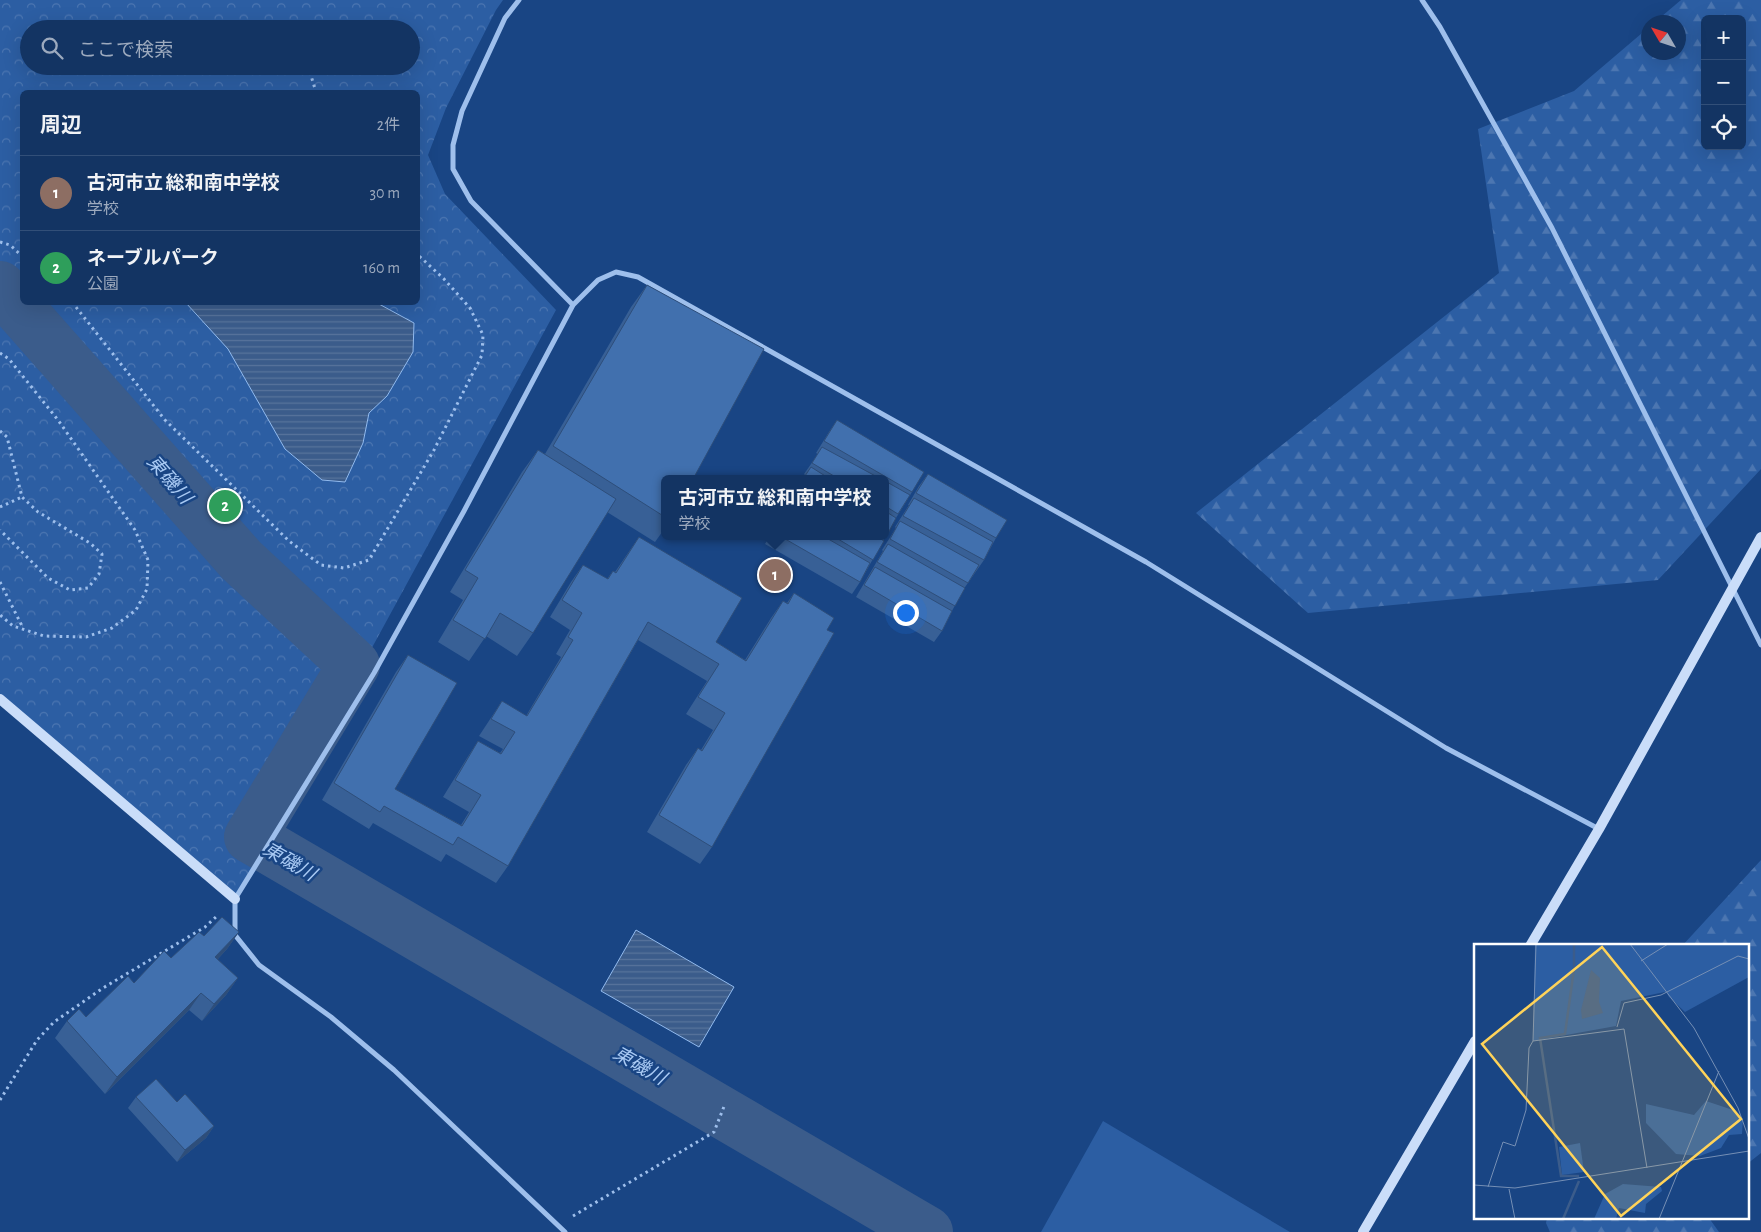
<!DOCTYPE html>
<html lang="ja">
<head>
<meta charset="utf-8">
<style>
  :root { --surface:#133463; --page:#203f6c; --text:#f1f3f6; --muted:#9daabe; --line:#324f78; --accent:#8c9099 }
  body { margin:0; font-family:"Alegreya Sans","Noto Sans JP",sans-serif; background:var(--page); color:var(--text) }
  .controls { position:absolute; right:15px; top:15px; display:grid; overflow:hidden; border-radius:8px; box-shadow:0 5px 20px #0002 }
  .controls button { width:45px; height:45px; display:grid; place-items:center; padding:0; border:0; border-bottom:1px solid var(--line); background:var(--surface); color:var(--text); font:25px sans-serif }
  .compass { position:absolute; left:1641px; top:15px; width:45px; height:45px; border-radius:50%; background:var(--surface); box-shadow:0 5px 20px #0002; rotate:309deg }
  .you { position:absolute; left:905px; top:612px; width:18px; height:18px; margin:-12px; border:4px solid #fff; border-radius:50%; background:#1a73e8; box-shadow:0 0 0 8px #1a73e833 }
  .badge { display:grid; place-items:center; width:32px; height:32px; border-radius:50%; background:var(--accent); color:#fff; font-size:16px; font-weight:700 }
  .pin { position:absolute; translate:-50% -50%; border:2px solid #fff; box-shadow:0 1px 5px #0006 }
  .popup { position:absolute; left:661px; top:475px; width:228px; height:65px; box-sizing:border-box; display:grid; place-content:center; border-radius:8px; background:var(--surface); filter:drop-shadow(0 1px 4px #0005); font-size:16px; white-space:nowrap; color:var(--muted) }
  .popup b { font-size:19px; color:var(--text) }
  .popup::after { content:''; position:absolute; left:50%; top:100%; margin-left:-10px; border:10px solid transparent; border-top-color:var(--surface) }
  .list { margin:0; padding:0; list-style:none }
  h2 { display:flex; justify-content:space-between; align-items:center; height:65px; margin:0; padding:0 20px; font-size:21px }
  h2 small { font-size:16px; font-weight:400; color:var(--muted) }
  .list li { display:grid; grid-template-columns:32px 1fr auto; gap:15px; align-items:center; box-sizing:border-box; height:75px; padding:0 20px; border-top:1px solid var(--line) }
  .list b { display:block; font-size:19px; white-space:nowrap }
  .list p { margin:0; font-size:16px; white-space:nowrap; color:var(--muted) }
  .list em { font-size:16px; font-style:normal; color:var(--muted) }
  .icon { flex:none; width:28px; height:28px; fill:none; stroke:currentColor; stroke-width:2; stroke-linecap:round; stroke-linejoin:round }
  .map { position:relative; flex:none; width:1761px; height:1232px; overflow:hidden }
  .search { position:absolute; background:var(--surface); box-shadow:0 5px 20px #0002; left:20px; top:20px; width:400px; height:55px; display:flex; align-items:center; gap:12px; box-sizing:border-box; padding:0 18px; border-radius:28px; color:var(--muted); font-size:19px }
  .panel { position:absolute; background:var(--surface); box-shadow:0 5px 20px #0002; left:20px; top:90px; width:400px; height:215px; border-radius:8px }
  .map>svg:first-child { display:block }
</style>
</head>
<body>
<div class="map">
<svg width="1761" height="1232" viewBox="0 0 1761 1232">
  <defs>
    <pattern id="forest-firs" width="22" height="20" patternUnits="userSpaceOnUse" patternTransform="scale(1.25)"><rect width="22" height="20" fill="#2c5ea3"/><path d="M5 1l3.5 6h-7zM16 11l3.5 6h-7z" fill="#4c76b1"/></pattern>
    <pattern id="park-crowns" width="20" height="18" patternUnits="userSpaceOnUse" patternTransform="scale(1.25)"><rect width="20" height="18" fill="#2c5ea3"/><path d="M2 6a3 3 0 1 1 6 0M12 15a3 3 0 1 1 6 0" fill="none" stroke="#4c76b1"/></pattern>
    <pattern id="water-rules" width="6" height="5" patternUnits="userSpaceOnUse" patternTransform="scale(1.25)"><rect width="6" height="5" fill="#3b5c8b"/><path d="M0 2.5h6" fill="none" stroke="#58749c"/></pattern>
  </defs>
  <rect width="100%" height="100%" fill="#194584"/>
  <path fill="#2c5ea3" d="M 1103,1121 L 1290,1232 L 1041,1232 Z"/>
  <path fill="url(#forest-firs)" fill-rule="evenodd" d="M 1681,0 L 1761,0 L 1761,469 L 1658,580 L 1308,613 L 1196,513 L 1499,273 L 1478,129 L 1574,91 L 1648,28 L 1648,52 L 1678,52 L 1678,22 L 1655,22 ZM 1705,19 L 1742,19 L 1742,146 L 1705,146 Z
    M 1761,860 L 1761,1153 L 1747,1164 L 1747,946 L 1682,946 Z
    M 1547,1218 L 1709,1218 L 1719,1232 L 1550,1232 L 1546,1223 Z"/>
  <path fill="url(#park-crowns)" fill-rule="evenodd" d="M 0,0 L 503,0 L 496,10 L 446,108 L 428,155 L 445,194 L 556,310 L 235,899 L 0,701 ZM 29,29 L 411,29 L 411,66 L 29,66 ZM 22,92 L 418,92 L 418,302 L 22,302 Z"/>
  <path fill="url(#water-rules)" stroke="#91baee" d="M 186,303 L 367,303 L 379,304 L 414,323 L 413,352 L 387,396 L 369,413 L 363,443 L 345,482 L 322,480 L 285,449 L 228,349 Z
    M 636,930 L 734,987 L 699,1047 L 601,991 Z"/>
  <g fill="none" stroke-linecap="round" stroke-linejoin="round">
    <path stroke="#3b5c8b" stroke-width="52" d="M 0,287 L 241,560 L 354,665 L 250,837 L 927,1232"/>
    <path stroke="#9ebfec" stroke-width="3" stroke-dasharray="2.5 4" stroke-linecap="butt" d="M 308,66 L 316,92
      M 0,242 L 10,245 L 22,256
      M 72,302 L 165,420 L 289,541 L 321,565 L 344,568 L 369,560 L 434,450 L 482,355 L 483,335 L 470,308 L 444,279 L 418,255
      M 0,353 L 9,359 L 58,420 L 135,530 L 148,560 L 147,589 L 136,610 L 112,628 L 86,637 L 44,636 L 13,626 L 0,615
      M 0,431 L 7,437 L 22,497 L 38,512 L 90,543 L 102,554 L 99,574 L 88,588 L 70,590 L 48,578 L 0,530
      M 0,507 L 22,497
      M 0,582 L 23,628
      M 0,1100 L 37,1040 L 54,1022 L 103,988 L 205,927 L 217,916
      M 573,1216 L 714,1132 L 725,1104"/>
    <path stroke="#9ebfec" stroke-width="5" d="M 519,0 L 505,18 L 462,111 L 453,145 L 453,169 L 471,201 L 573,305
      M 1422,0 L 1440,27 L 1552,228 L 1761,645
      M 565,1232 L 394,1070 L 331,1017 L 259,965 L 235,935 L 235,899 L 374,673 L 464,511 L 573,305 L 598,280 L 616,272 L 638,277 L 1146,562 L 1446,748 L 1599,829"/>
    <path stroke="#caddf9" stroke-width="10" d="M 0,699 L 235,899
      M 1530,946 L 1599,829 L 1761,537
      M 1363,1232 L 1475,1041"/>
  </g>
  <path fill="#386096" d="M 647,285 L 665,479 L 665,528 L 655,542 L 607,512 L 533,633 L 517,656 L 486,636 L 469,661 L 438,642 L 463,600 L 450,592 L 522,472 L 538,450 L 545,454 L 631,307 Z
    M 837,420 L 912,492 L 896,518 L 860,582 L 852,594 L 765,544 L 770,536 L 885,536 L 885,479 L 803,479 L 805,475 L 804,474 L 818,454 L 816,453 L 829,432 Z
    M 928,474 L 996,538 L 984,560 L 963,590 L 952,611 L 942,631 L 934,642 L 856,597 L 883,551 L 882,550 L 896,528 L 895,527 L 909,505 L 908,505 L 919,486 Z
    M 639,537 L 716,642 L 745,660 L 771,618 L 783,601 L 787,603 L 794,593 L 827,630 L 712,847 L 700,864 L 647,832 L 686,765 L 698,748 L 701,750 L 713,730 L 686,714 L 707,681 L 638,640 L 508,866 L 496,883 L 446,854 L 441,862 L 373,823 L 369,829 L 322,800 L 396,672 L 408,655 L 395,789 L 461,825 L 469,812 L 443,797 L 467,758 L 478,741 L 500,753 L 503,749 L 479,736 L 502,701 L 526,716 L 561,657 L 556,654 L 570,630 L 550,617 L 571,582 L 583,565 L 607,579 L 613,571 L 615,572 Z
    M 239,932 L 227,949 L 217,960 L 238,978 L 226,995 L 202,1021 L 189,1010 L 105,1094 L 55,1038 L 67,1021 L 86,1017 L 134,983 L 204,936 Z
    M 136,1097 L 177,1102 L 214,1126 L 206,1138 L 177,1162 L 128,1108 Z"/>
  <path fill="#2e4e7a" d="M 239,932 L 227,949 L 203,975 L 215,957 Z
    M 238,978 L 226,995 L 202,1021 L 214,1004 Z
    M 201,993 L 189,1010 L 105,1094 L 117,1077 Z
    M 214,1126 L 206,1138 L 177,1162 L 185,1150 Z"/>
  <path fill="#4170ae" stroke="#2e4e7a" d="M 647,285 L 764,349 L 693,479 L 665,479 L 665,517 L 553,446 Z
    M 837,420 L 924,472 L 912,492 L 824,441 Z
    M 822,447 L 881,479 L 839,479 L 812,463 Z
    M 538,450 L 616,499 L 533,633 L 500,613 L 485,639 L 453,620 L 478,578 L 465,570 Z
    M 811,467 L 830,479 L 803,479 Z
    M 928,474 L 1007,520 L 996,538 L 916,493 Z
    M 885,481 L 910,495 L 898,514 L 885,506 Z
    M 914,498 L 993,542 L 984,560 L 903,516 Z
    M 885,511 L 896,518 L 886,537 L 885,536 Z
    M 900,521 L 979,565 L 968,583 L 890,539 Z
    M 780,536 L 823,536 L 870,563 L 860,582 Z
    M 833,536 L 876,536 L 884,541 L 873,560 Z
    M 639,537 L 742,598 L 716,642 L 746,661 L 783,601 L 788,604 L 794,593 L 834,618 L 827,630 L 834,633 L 712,847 L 659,815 L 698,748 L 702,751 L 725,713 L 698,697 L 719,664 L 648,622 L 508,866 L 458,837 L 453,845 L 384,806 L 380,812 L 334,783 L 408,655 L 457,683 L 395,789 L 462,826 L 481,795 L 455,780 L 478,741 L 501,754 L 515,732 L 491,719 L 502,701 L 527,716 L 573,640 L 568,637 L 582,613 L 562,600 L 583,565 L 608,579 L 613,571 L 616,573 Z
    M 888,544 L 965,588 L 955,606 L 877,562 Z
    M 875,567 L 952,611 L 942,631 L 864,585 Z
    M 222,917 L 239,932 L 215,957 L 238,978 L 214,1004 L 201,993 L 117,1077 L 67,1021 L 79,1009 L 86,1017 L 128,976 L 134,983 L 164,951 L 171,958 L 199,932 L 204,936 Z
    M 156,1079 L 177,1102 L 185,1094 L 214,1126 L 185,1150 L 136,1097 Z"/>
  <g text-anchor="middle" stroke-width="5" stroke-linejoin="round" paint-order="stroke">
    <g font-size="19" font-style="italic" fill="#a9caf4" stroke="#194584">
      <text transform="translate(170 479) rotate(49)" y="7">東磯川</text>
      <text transform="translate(290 861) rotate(30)" y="7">東磯川</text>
      <text transform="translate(640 1065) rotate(30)" y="7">東磯川</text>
    </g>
  </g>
  <g transform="translate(1474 944)">
    <rect width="275" height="275" fill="#194584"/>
    <path d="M 106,199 L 110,228 L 88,231 L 85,203 Z" fill="#2c5ea3"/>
    <path d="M 275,0 L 275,33 L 211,68 L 195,53 L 186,38 ZM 232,157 L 262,167 L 269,175 L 268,190 L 255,191 L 247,204 L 226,212 L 202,210 L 172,179 L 172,160 L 220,171 ZM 149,240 L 187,243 L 188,247 L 172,260 L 171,269 L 145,264 L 142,275 L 120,275 L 131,250 Z" fill="#2c5ea3"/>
    <path d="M 61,0 L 275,0 L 269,11 L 191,48 L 147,57 L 142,82 L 59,97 Z" fill="#2c5ea3"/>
    <path d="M 117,26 L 126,34 L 125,58 L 129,69 L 108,75 L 107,66 Z" fill="#3b5c8b"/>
    <path fill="none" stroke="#3b5c8b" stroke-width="2.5" d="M 100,0 L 100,25 L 91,90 L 66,94 L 87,232 L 105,232M 89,275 L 105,237"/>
    <path fill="none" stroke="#758fb5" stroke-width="1" d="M 156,0 L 220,84 L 264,164 L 275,195M 167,17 L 194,0M 143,83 L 150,59 L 187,51 L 264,12 L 275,15M 59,97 L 150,85 L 173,224M 0,241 L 41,244 L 275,207M 14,243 L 29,198 L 41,202 L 52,166 L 55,104 L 59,97 L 62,0M 35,245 L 41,275M 185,275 L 245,127"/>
    <path fill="#ffd359" fill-opacity="0.15" stroke="#ffd359" stroke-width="2.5" d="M 128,3 L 267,175 L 147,272 L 8,100 Z"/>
    <rect width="275" height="275" fill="none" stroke="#fff" stroke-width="2.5"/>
  </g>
</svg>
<div class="controls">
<button>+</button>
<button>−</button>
<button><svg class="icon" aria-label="locate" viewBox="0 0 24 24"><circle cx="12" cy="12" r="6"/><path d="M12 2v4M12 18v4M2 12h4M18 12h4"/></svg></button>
</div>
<svg class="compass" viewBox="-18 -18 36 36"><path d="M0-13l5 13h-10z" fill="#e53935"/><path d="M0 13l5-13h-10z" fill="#9daabe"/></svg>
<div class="you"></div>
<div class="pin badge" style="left:775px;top:575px;background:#8d6e63">1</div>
<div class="popup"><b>古河市立 総和南中学校</b>学校</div>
<div class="pin badge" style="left:225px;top:506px;background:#2e9e5b">2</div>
<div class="search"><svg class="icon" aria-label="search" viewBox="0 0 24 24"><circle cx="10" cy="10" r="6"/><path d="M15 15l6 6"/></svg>ここで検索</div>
<section class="panel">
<h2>周辺<small>2件</small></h2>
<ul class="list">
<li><span class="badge" style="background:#8d6e63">1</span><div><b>古河市立 総和南中学校</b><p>学校</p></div><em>30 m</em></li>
<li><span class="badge" style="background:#2e9e5b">2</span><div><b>ネーブルパーク</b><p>公園</p></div><em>160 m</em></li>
</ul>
</section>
</div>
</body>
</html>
